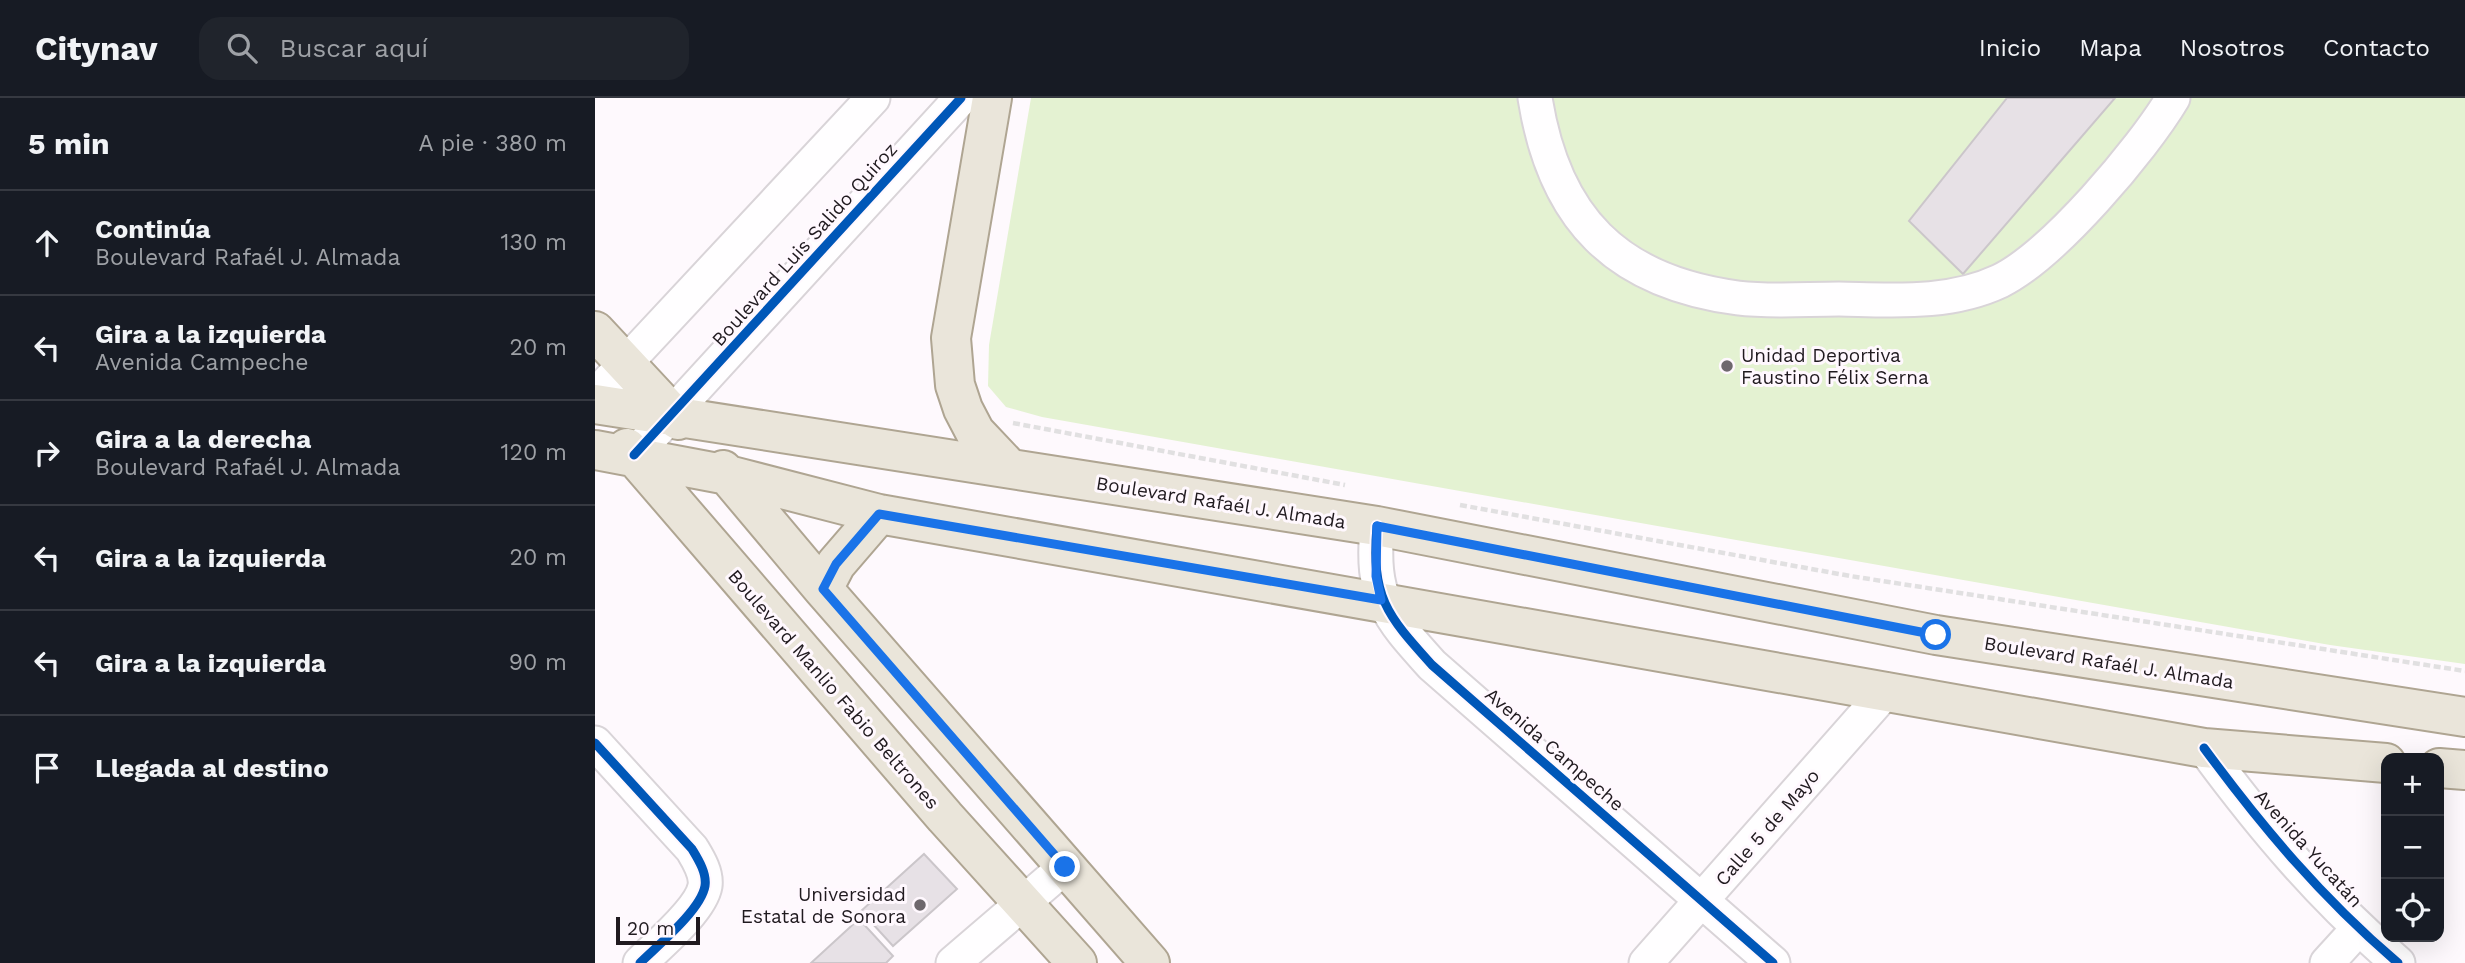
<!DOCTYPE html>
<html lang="es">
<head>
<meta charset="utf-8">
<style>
  :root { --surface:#171b24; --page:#20242c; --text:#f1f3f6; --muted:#9ea1a6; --line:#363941 }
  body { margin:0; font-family:"Work Sans",sans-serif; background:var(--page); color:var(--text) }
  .controls { position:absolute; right:21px; bottom:21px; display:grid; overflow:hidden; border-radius:14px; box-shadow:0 7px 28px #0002 }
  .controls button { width:63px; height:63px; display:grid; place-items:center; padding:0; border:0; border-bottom:2px solid var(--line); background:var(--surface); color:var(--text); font:35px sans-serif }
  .scale { position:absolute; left:21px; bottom:18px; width:84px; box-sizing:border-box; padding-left:7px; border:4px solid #201a1f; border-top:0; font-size:19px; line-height:24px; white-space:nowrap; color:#201a1f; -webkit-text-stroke:5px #fff8fe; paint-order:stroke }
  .stop { position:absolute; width:21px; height:21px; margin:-16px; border:5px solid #1a73e8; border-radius:50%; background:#fff }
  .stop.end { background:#1a73e8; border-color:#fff; box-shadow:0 2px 7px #0008 }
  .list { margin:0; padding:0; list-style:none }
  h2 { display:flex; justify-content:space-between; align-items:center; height:91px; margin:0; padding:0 28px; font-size:30px }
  h2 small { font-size:23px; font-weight:400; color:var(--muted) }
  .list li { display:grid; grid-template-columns:46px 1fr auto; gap:21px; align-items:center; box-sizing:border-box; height:105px; padding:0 28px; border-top:2px solid var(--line) }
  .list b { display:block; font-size:26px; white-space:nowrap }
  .list p { margin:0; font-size:23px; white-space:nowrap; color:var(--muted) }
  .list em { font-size:23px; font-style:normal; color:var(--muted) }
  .icon { flex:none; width:38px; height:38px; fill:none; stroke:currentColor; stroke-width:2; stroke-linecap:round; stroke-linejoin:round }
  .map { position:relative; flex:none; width:1870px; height:865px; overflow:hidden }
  header { display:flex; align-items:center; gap:42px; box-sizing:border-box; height:98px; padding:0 35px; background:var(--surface); border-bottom:2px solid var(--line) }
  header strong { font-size:33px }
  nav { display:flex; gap:38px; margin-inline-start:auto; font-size:24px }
  .search { width:490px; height:63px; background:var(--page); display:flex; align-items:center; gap:18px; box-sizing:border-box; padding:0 24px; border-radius:21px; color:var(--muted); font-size:26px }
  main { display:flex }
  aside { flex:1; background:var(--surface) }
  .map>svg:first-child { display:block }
</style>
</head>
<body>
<header>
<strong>Citynav</strong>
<div class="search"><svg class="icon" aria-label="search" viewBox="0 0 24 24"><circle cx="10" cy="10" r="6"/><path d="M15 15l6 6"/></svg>Buscar aquí</div>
<nav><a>Inicio</a><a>Mapa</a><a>Nosotros</a><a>Contacto</a></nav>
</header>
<main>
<aside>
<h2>5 min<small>A pie · 380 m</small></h2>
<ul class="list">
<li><svg class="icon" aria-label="ahead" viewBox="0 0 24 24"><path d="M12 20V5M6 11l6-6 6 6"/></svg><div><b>Continúa</b><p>Boulevard Rafaél J. Almada</p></div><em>130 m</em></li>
<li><svg class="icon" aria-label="left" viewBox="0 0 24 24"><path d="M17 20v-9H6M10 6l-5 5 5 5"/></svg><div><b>Gira a la izquierda</b><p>Avenida Campeche</p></div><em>20 m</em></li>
<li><svg class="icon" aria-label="right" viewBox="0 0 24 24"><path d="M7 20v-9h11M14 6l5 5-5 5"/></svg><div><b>Gira a la derecha</b><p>Boulevard Rafaél J. Almada</p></div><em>120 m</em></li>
<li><svg class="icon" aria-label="left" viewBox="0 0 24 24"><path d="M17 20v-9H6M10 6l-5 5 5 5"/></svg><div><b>Gira a la izquierda</b></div><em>20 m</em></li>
<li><svg class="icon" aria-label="left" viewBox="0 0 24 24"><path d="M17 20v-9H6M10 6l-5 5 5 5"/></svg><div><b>Gira a la izquierda</b></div><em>90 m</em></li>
<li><svg class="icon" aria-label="arrive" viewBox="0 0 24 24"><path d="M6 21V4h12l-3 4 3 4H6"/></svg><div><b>Llegada al destino</b></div></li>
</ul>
</aside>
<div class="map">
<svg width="1870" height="865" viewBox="0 0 1870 865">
  <rect width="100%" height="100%" fill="#fef9fd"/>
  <path fill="#e4f2d2" d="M 436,0 L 1870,0 L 1870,566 L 1735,547 L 447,319 L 411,309 L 393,288 L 394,247 Z"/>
  <path fill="#e7e1e6" stroke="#cbc6ca" stroke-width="2" d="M 1412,0 L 1520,0 L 1368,176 L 1314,123 Z
    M 329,756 L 362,791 L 298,848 L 266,813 Z
    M 264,821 L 298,858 L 291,865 L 216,865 Z"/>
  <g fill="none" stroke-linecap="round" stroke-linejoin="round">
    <g stroke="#d9d4d8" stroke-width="37">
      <path id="minor" d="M 940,0 C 959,120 1021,184 1143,200 C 1176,204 1211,201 1244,201 C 1298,202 1354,207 1405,183 C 1458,157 1547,52 1578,0
        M 0,298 L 278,0
        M 39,357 L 366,0
        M 782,428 C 776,499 791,516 837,567 L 1178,865
        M 0,645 L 97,751 C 103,761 112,775 110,788 C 106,812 62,848 45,865
        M 1609,650 C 1668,730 1727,800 1803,865
        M 358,865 L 470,769
        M 1051,865 L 1292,592
        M 1732,865 L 1763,831"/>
    </g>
    <g stroke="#afa592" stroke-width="42">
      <path id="major" d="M 397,0 L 356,240 L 360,287 L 368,311 L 380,334 L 414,370
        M 0,233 L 83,322
        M 0,306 L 782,428 L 1341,537 L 1870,619
        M 32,350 L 350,719 L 482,865
        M 0,352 L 133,377 L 284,416 L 1609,650 L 1791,665
        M 128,372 L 228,491 L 555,865
        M 228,491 L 241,466 L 284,416
        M 1844,670 L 1870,672"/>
    </g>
    <path stroke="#e1e0e1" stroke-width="4.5" stroke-dasharray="7 3.5" stroke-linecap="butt" d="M 418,325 L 750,387
      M 865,407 L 1255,478 L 1870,573"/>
    <use href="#minor" stroke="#fffeff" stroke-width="33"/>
    <use href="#major" stroke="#eae5da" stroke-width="38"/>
    <g stroke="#fff8fe" stroke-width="13">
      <path id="cycleway" d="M 39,357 L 366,0
        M 782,428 C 776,499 791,516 837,567 L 1178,865
        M 0,645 L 97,751 C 103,761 112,775 110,788 C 106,812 62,848 45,865
        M 1609,650 C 1668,730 1727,800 1803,865"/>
    </g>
    <use href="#cycleway" stroke="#0057b8" stroke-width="9"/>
  </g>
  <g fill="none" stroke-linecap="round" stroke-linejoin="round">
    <path stroke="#1a73e8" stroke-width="9" d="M 470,769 L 228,491 L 241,466 L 284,416 L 786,502 L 781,478 L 782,428 L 1341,537"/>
  </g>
  <g fill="#6e686d" stroke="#fff8fe" stroke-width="2.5">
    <circle cx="1132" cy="268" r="7"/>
    <circle cx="325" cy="807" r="7"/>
  </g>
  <g text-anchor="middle" stroke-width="6" stroke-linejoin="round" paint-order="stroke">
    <g font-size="19" fill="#201a1f" stroke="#fff8fe">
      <text transform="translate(209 146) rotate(-48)" y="7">Boulevard Luis Salido Quiroz</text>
      <text transform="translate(626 404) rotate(9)" y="7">Boulevard Rafaél J. Almada</text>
      <text transform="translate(1514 564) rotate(9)" y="7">Boulevard Rafaél J. Almada</text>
      <text transform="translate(239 591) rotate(49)" y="7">Boulevard Manlio Fabio Beltrones</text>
      <text transform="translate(960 651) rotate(41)" y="7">Avenida Campeche</text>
      <text transform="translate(1172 729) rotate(-49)" y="7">Calle 5 de Mayo</text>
      <text transform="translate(1714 750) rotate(48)" y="7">Avenida Yucatán</text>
    </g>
    <g font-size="19" fill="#201a1f" stroke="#fff8fe" text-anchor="start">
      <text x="1146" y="264">Unidad Deportiva<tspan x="1146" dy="22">Faustino Félix Serna</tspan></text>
      <text x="311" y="803" text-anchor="end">Universidad<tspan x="311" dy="22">Estatal de Sonora</tspan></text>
    </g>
  </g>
</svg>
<div class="controls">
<button>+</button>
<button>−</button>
<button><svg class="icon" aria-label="locate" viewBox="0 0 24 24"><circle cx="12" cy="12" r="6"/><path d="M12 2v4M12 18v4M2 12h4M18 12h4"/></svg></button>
</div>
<div class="scale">20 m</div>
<div class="stop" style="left:1341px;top:537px"></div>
<div class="stop end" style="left:470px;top:769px"></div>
</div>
</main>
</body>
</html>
